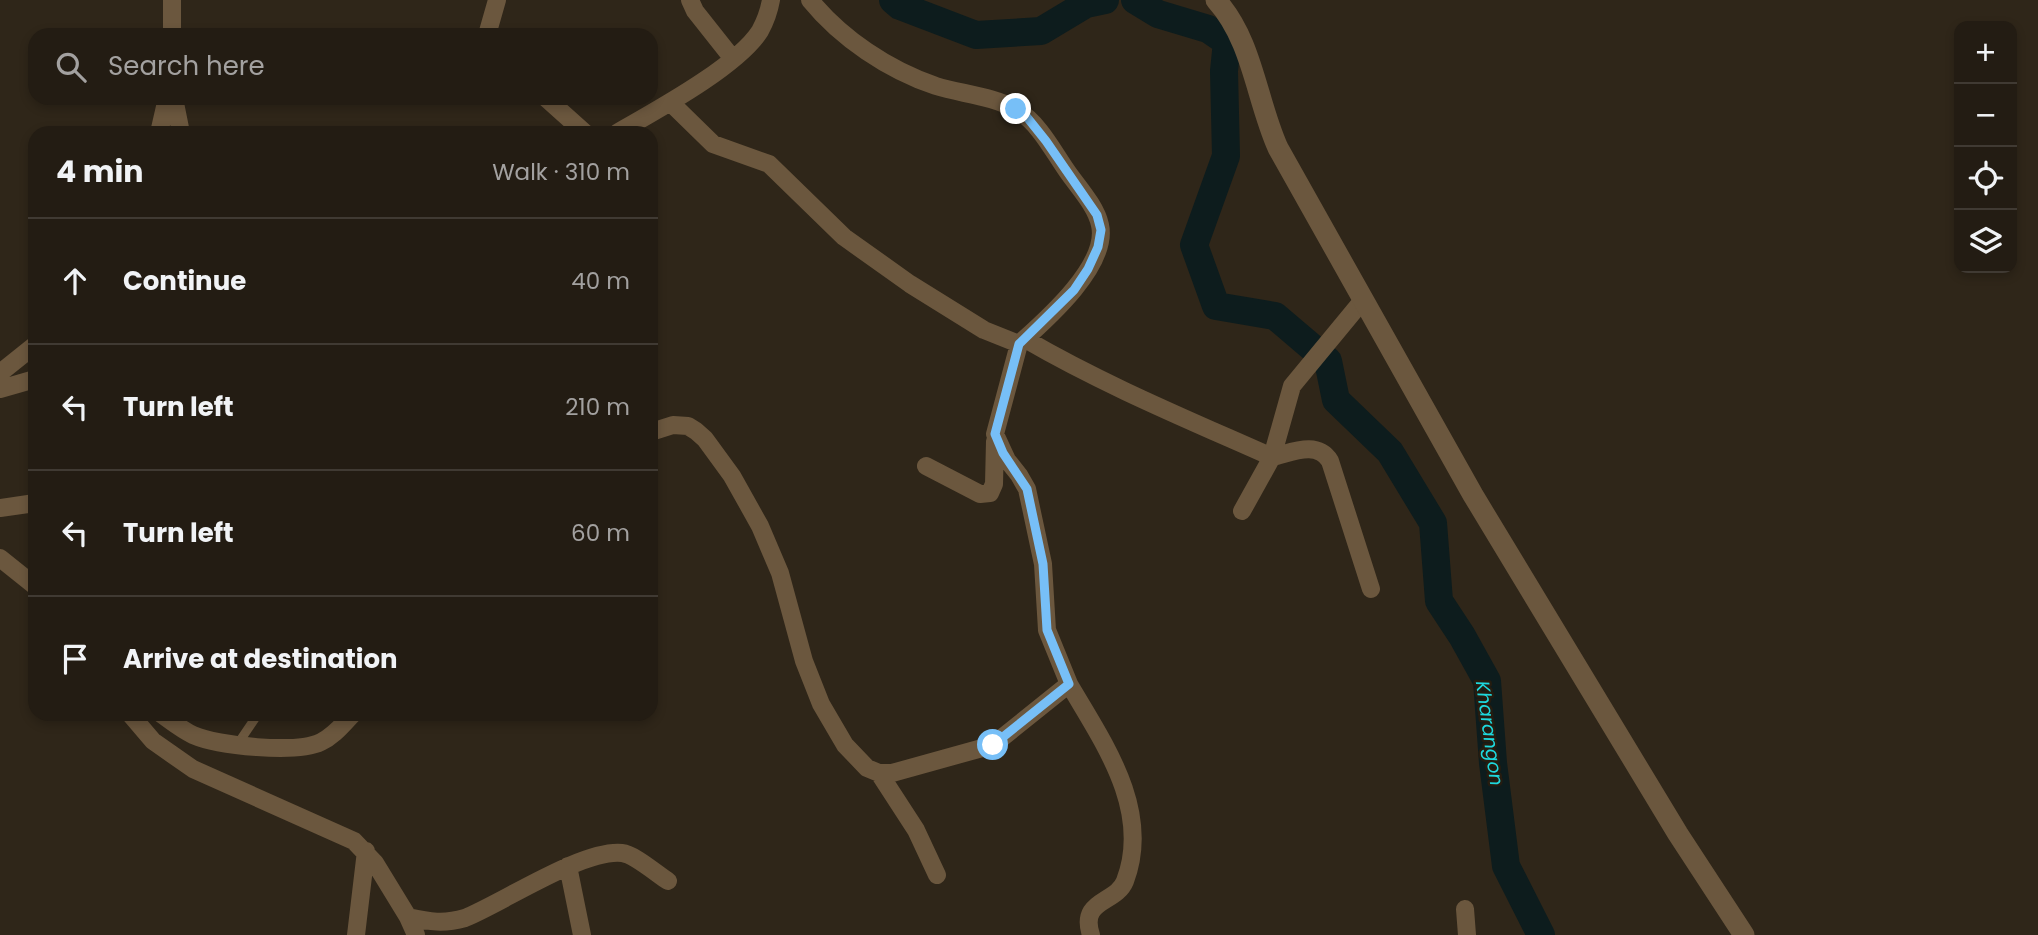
<!DOCTYPE html>
<html lang="en">
<head>
<meta charset="utf-8">
<style>
  :root { --surface:#231c13; --page:#2f2921; --text:#f1f3f6; --muted:#a3a1a0; --line:#403a33 }
  body { margin:0; font-family:Poppins,sans-serif; background:var(--page); color:var(--text) }
  .controls { position:absolute; right:21px; top:21px; display:grid; overflow:hidden; border-radius:14px; box-shadow:0 4px 10px #0003 }
  .controls button { width:63px; height:63px; display:grid; place-items:center; padding:0; border:0; border-bottom:2px solid var(--line); background:var(--surface); color:var(--text); font:35px sans-serif }
  .stop { position:absolute; width:21px; height:21px; margin:-16px; border:5px solid #77bff7; border-radius:50%; background:#fff }
  .stop.end { background:#77bff7; border-color:#fff; box-shadow:0 2px 7px #0008 }
  .list { margin:0; padding:0; list-style:none }
  h2 { display:flex; justify-content:space-between; align-items:center; height:91px; margin:0; padding:0 28px; font-size:30px }
  h2 small { font-size:23px; font-weight:400; color:var(--muted) }
  .list li { display:grid; grid-template-columns:46px 1fr auto; gap:21px; align-items:center; box-sizing:border-box; height:126px; padding:0 28px; border-top:2px solid var(--line) }
  .list b { display:block; font-size:26px; white-space:nowrap }
  .list em { font-size:23px; font-style:normal; color:var(--muted) }
  .icon { flex:none; width:38px; height:38px; fill:none; stroke:currentColor; stroke-width:2; stroke-linecap:round; stroke-linejoin:round }
  .map { position:relative; flex:none; width:2038px; height:935px; overflow:hidden }
  .search { position:absolute; background:var(--surface); box-shadow:0 4px 10px #0003; left:28px; top:28px; width:630px; height:77px; display:flex; align-items:center; gap:18px; box-sizing:border-box; padding:0 24px; border-radius:21px; color:var(--muted); font-size:26px }
  .panel { position:absolute; background:var(--surface); box-shadow:0 4px 10px #0003; left:28px; top:126px; width:630px; height:595px; border-radius:21px }
  .map>svg:first-child { display:block }
</style>
</head>
<body>
<div class="map">
<svg width="2038" height="935" viewBox="0 0 2038 935">
  <rect width="100%" height="100%" fill="#2f2619"/>
  <g fill="none" stroke-linecap="round" stroke-linejoin="round">
    <path stroke="#0d1c1d" stroke-width="28" d="M 893,0 L 900,6 L 976,35 L 1041,31 L 1086,4 L 1105,0
      M 1135,0 L 1158,14 L 1208,29 L 1227,42 L 1224,71 L 1226,156 L 1194,245 L 1216,306 L 1275,316 L 1328,361 L 1336,400 L 1390,452 L 1433,523 L 1439,601 L 1462,636 L 1487,681 L 1493,763 L 1506,866 L 1541,935"/>
    <path stroke="#6b573e" stroke-width="9" d="M 237,745 L 258,714"/>
    <path stroke="#6b573e" stroke-width="18" d="M 690,0 L 695,11 L 733,59
      M 172,35 L 172,0
      M 487,35 L 497,0
      M 174,98 L 181,133
      M 546,98 L 585,133
      M 670,102 L 713,144 L 769,164 L 844,237 L 910,284 L 984,330 L 1019,344 C 1046,320 1109,265 1100,225 C 1096,206 1078,187 1067,171 C 1053,151 1039,123 1017,110 C 993,96 962,94 936,86 C 888,70 841,38 810,0
      M 159,133 L 167,98
      M 617,133 C 655,111 737,67 760,31 C 765,22 769,11 771,0
      M 1025,339 C 1104,385 1189,420 1272,457 L 1292,386 L 1363,300
      M 0,373 L 35,345
      M 0,389 L 35,379
      M 651,432 L 673,425 L 688,426 L 696,431 L 705,439 L 732,476 L 760,526 L 780,573 L 804,661 L 821,704 L 845,745 L 867,768 L 879,773 L 892,773 L 993,745 L 1069,684 L 1047,630 L 1043,564 L 1027,489 L 1019,475 L 1007,460 L 995,434 L 1019,344
      M 926,466 L 980,494 L 990,493 L 994,484 L 995,441
      M 0,508 L 35,503
      M 1242,511 L 1272,457 C 1291,453 1317,440 1330,461 L 1371,589
      M 0,558 L 35,586
      M 1069,684 C 1103,742 1152,810 1125,881 C 1116,904 1079,899 1091,935
      M 130,714 L 153,741 L 193,769 L 354,841 L 375,863 L 408,917 L 416,935
      M 161,714 C 171,721 182,730 193,735 C 218,746 296,754 321,742 C 334,736 343,724 353,714
      M 879,773 L 916,830 L 937,875
      M 568,866 L 582,935
      M 1465,909 L 1467,935
      M 408,917 C 430,922 444,924 465,918 C 504,902 583,849 622,853 C 634,854 657,874 668,881
      M 356,935 L 366,851"/>
    <path stroke="#6b573e" stroke-width="21" d="M 1216,0 C 1253,41 1256,99 1278,148 L 1473,495 L 1678,834 L 1744,935"/>
  </g>
  <g fill="none" stroke-linecap="round" stroke-linejoin="round">
    <path stroke="#77bff7" stroke-width="9" d="M 993,745 L 1069,684 L 1047,630 L 1043,564 L 1027,489 L 1003,453 L 995,434 L 1019,344 L 1074,290 L 1088,269 L 1098,247 L 1101,230 L 1097,215 L 1046,141 L 1026,116 L 1016,109"/>
  </g>
  <g text-anchor="middle" stroke-width="5" stroke-linejoin="round" paint-order="stroke">
    <g font-size="19" font-style="italic" fill="#1ed8dd" stroke="#251c10">
      <text transform="translate(1490 733) rotate(82)" y="7">Kharangon</text>
    </g>
  </g>
</svg>
<div class="controls">
<button>+</button>
<button>−</button>
<button><svg class="icon" aria-label="locate" viewBox="0 0 24 24"><circle cx="12" cy="12" r="6"/><path d="M12 2v4M12 18v4M2 12h4M18 12h4"/></svg></button>
<button><svg class="icon" aria-label="layers" viewBox="0 0 24 24"><path d="M12 4l9 5-9 5-9-5zM3 14l9 5 9-5"/></svg></button>
</div>
<div class="stop" style="left:993px;top:745px"></div>
<div class="stop end" style="left:1016px;top:109px"></div>
<div class="search"><svg class="icon" aria-label="search" viewBox="0 0 24 24"><circle cx="10" cy="10" r="6"/><path d="M15 15l6 6"/></svg>Search here</div>
<section class="panel">
<h2>4 min<small>Walk · 310 m</small></h2>
<ul class="list">
<li><svg class="icon" aria-label="ahead" viewBox="0 0 24 24"><path d="M12 20V5M6 11l6-6 6 6"/></svg><div><b>Continue</b></div><em>40 m</em></li>
<li><svg class="icon" aria-label="left" viewBox="0 0 24 24"><path d="M17 20v-9H6M10 6l-5 5 5 5"/></svg><div><b>Turn left</b></div><em>210 m</em></li>
<li><svg class="icon" aria-label="left" viewBox="0 0 24 24"><path d="M17 20v-9H6M10 6l-5 5 5 5"/></svg><div><b>Turn left</b></div><em>60 m</em></li>
<li><svg class="icon" aria-label="arrive" viewBox="0 0 24 24"><path d="M6 21V4h12l-3 4 3 4H6"/></svg><div><b>Arrive at destination</b></div></li>
</ul>
</section>
</div>
</body>
</html>
